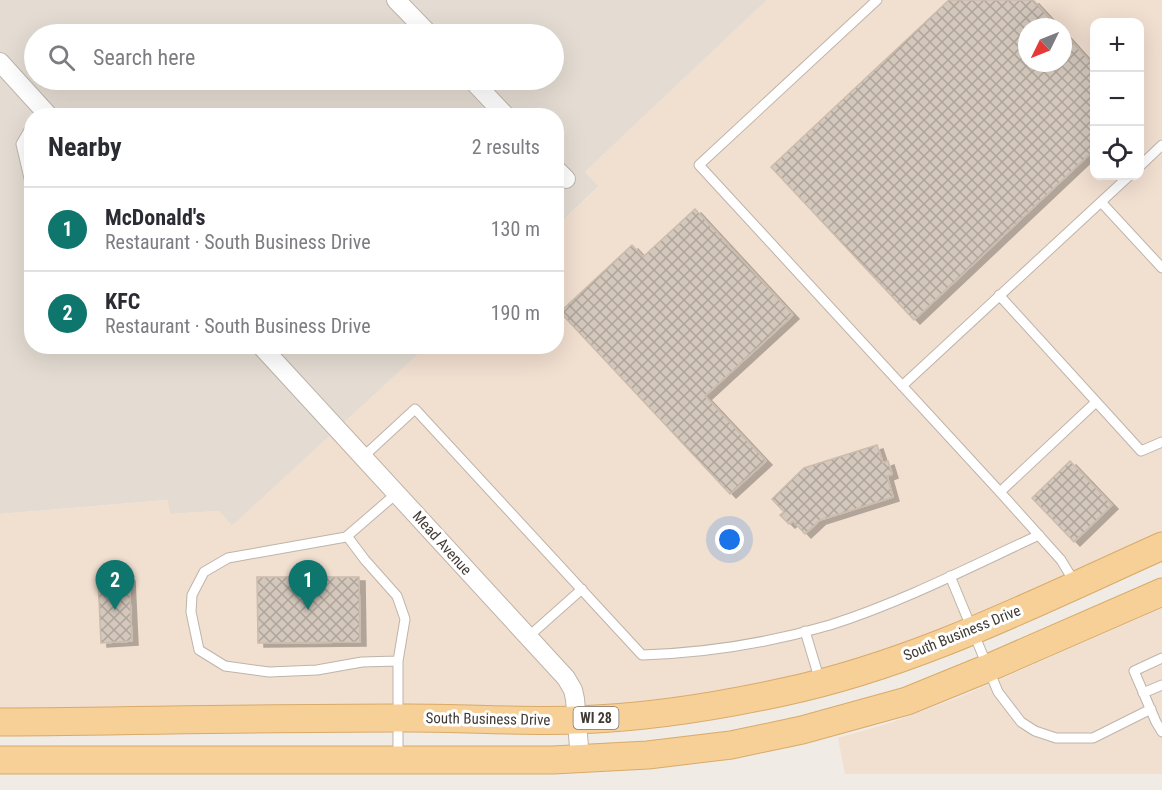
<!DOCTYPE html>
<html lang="en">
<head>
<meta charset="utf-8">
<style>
  :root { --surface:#fff; --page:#f2f2f3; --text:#2b2b33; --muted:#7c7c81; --line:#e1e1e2; --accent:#0f766e }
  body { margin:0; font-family:"Roboto Condensed",sans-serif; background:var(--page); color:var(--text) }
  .controls { position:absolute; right:18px; top:18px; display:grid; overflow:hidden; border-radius:12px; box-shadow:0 6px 24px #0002 }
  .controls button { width:54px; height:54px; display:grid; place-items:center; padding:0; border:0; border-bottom:2px solid var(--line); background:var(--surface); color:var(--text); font:30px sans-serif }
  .compass { position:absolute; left:1018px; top:18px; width:54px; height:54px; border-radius:50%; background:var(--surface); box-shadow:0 6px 24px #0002; rotate:227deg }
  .you { position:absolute; left:730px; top:540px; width:21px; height:21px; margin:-15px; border:4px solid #fff; border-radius:50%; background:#1a73e8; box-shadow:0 0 0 9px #1a73e833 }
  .badge { display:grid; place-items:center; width:39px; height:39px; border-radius:50%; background:var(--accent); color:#fff; font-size:20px; font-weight:700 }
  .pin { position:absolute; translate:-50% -50px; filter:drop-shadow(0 2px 3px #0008) }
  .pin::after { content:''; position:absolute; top:32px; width:21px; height:18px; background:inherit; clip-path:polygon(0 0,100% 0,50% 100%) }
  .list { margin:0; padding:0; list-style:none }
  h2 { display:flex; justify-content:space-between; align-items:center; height:78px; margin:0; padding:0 24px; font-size:26px }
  h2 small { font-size:20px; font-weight:400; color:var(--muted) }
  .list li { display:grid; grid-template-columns:39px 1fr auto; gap:18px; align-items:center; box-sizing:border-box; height:84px; padding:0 24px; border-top:2px solid var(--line) }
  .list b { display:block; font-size:22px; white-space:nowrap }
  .list p { margin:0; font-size:20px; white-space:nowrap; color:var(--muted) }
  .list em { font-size:20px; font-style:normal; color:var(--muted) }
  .icon { flex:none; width:33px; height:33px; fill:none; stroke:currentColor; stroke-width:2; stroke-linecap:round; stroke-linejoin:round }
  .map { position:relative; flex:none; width:1162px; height:790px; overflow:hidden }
  .search { position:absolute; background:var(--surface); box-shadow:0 6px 24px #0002; left:24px; top:24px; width:540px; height:66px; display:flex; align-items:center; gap:15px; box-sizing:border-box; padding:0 21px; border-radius:33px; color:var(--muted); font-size:22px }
  .panel { position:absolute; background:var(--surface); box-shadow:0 6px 24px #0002; left:24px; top:108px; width:540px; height:246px; border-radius:24px }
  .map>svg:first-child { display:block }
</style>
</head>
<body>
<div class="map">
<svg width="1162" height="790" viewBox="0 0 1162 790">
  <defs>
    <pattern id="building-cross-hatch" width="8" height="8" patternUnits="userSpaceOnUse" patternTransform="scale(1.5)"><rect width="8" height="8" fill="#d4c8bd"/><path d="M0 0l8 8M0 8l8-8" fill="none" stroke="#aea49a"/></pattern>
    <filter id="shadow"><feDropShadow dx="6" dy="4" stdDeviation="0" flood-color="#0004"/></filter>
  </defs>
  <rect width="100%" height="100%" fill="#f0ebe4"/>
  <path fill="#e4dcd2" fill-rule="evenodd" d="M 0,0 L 767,0 L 586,171 L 599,186 L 557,226 L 556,116 L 32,116 L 32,346 L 426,347 L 232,526 L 219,511 L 170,514 L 167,500 L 0,514 ZM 34,34 L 554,34 L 554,80 L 34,80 Z"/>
  <path fill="#f1dfd0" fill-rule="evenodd" d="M 767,0 L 1162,0 L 1162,534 L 991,612 L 838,668 L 661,703 L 501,710 L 0,710 L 0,514 L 168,500 L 170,514 L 219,511 L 232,526 L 426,347 L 556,346 L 557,226 L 599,187 L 585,172 ZM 1094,22 L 1140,22 L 1140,176 L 1094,176 ZM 1027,27 L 1063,27 L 1063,63 L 1027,63 Z
    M 1162,608 L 1162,774 L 845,774 L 838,738 L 893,722 L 960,697 Z"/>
  <path fill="url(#building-cross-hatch)" stroke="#cbbcae" stroke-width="1.5" filter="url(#shadow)" d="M 949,0 L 1033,0 L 1058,27 L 1027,27 L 1027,63 L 1063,63 L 1063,32 L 1094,66 L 1094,150 L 914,320 L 771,167 Z
    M 695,209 L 793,315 L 705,396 L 766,461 L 730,494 L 560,312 L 632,245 L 643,257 Z
    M 877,445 L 883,463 L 888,461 L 892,474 L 887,476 L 893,497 L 820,520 L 805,534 L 793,521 L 789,524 L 780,515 L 784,512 L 772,499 L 804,468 Z
    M 1070,461 L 1112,505 L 1074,542 L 1032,498 Z
    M 129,577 L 132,641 L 101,643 L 98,578 Z
    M 257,577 L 359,577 L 360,642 L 258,643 Z"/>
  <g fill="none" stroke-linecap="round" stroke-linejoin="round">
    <g stroke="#beb4aa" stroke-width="11">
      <path id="lane" d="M 877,0 L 699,165 L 1000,492 L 1061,560 L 1075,583
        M 32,125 L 21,144 L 32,191
        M 1140,166 L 1162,145
        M 1101,202 L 1162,268
        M 999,295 L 1141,451 L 1162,442
        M 902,386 L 1129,176
        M 364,456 L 415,409 L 642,655 C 705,653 769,643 830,625 C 902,602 970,567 1039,535
        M 1000,492 L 1096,402
        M 397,493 L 346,537 L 228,558 L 204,572 L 192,595 L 191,612 L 199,650 L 225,666 L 269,672 L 317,670 L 362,662 L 398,661
        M 347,536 L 365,560 L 397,596 L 405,619 L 398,661 L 398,756
        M 950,576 L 998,692 L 1021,722 L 1035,731 L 1056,738 L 1093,738 L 1151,709
        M 805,631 L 820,681
        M 528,637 L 582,589
        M 1162,658 L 1134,671 L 1156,722 L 1162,732
        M 1143,693 L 1162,685"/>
    </g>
    <g stroke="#beb4aa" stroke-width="20">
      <path id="street" d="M 396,0 L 429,34
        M 0,62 L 49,116
        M 472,80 L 506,116
        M 556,169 L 566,179
        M 261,346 L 566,678 L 573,690 L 575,699 L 580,759"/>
    </g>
    <g stroke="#d9aa69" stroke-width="29">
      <path id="primary" d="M 0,722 C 132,721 264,718 395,718 C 455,717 515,722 575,720 C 644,718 715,707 783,692 C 916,664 1039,601 1162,546
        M 0,760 L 553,760 L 648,755 L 731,745 L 802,730 L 907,701 L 988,668 L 1162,592"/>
    </g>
    <use href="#lane" stroke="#fff" stroke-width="9"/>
    <use href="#street" stroke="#fff" stroke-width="18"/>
    <use href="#primary" stroke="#f6d097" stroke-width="27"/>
  </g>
  <g text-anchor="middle" stroke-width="6" stroke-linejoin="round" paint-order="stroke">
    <rect fill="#fff" stroke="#7b7671" stroke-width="1.5" x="573.5" y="707" width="45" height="22" rx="4.5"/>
    <g font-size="14" font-weight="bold" fill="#423b34">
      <text x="596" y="723">WI 28</text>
    </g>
    <g font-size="15" fill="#423b34" stroke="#fff">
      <text transform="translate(442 543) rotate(48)" y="5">Mead Avenue</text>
      <text transform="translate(962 633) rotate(-22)" y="5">South Business Drive</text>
      <text transform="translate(488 719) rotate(1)" y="5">South Business Drive</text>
    </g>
  </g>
</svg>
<div class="controls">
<button>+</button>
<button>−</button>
<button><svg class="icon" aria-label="locate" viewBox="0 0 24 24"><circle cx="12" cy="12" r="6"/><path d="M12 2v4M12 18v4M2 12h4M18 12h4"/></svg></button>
</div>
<svg class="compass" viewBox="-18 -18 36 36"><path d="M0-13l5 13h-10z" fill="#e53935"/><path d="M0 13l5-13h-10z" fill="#7c7c81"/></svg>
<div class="you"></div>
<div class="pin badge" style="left:308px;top:610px">1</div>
<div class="pin badge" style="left:115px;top:610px">2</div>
<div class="search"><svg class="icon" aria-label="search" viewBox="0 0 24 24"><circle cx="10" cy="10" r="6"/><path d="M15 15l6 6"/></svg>Search here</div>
<section class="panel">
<h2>Nearby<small>2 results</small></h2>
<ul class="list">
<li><span class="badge">1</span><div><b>McDonald's</b><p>Restaurant · South Business Drive</p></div><em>130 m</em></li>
<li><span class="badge">2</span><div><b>KFC</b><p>Restaurant · South Business Drive</p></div><em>190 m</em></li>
</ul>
</section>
</div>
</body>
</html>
